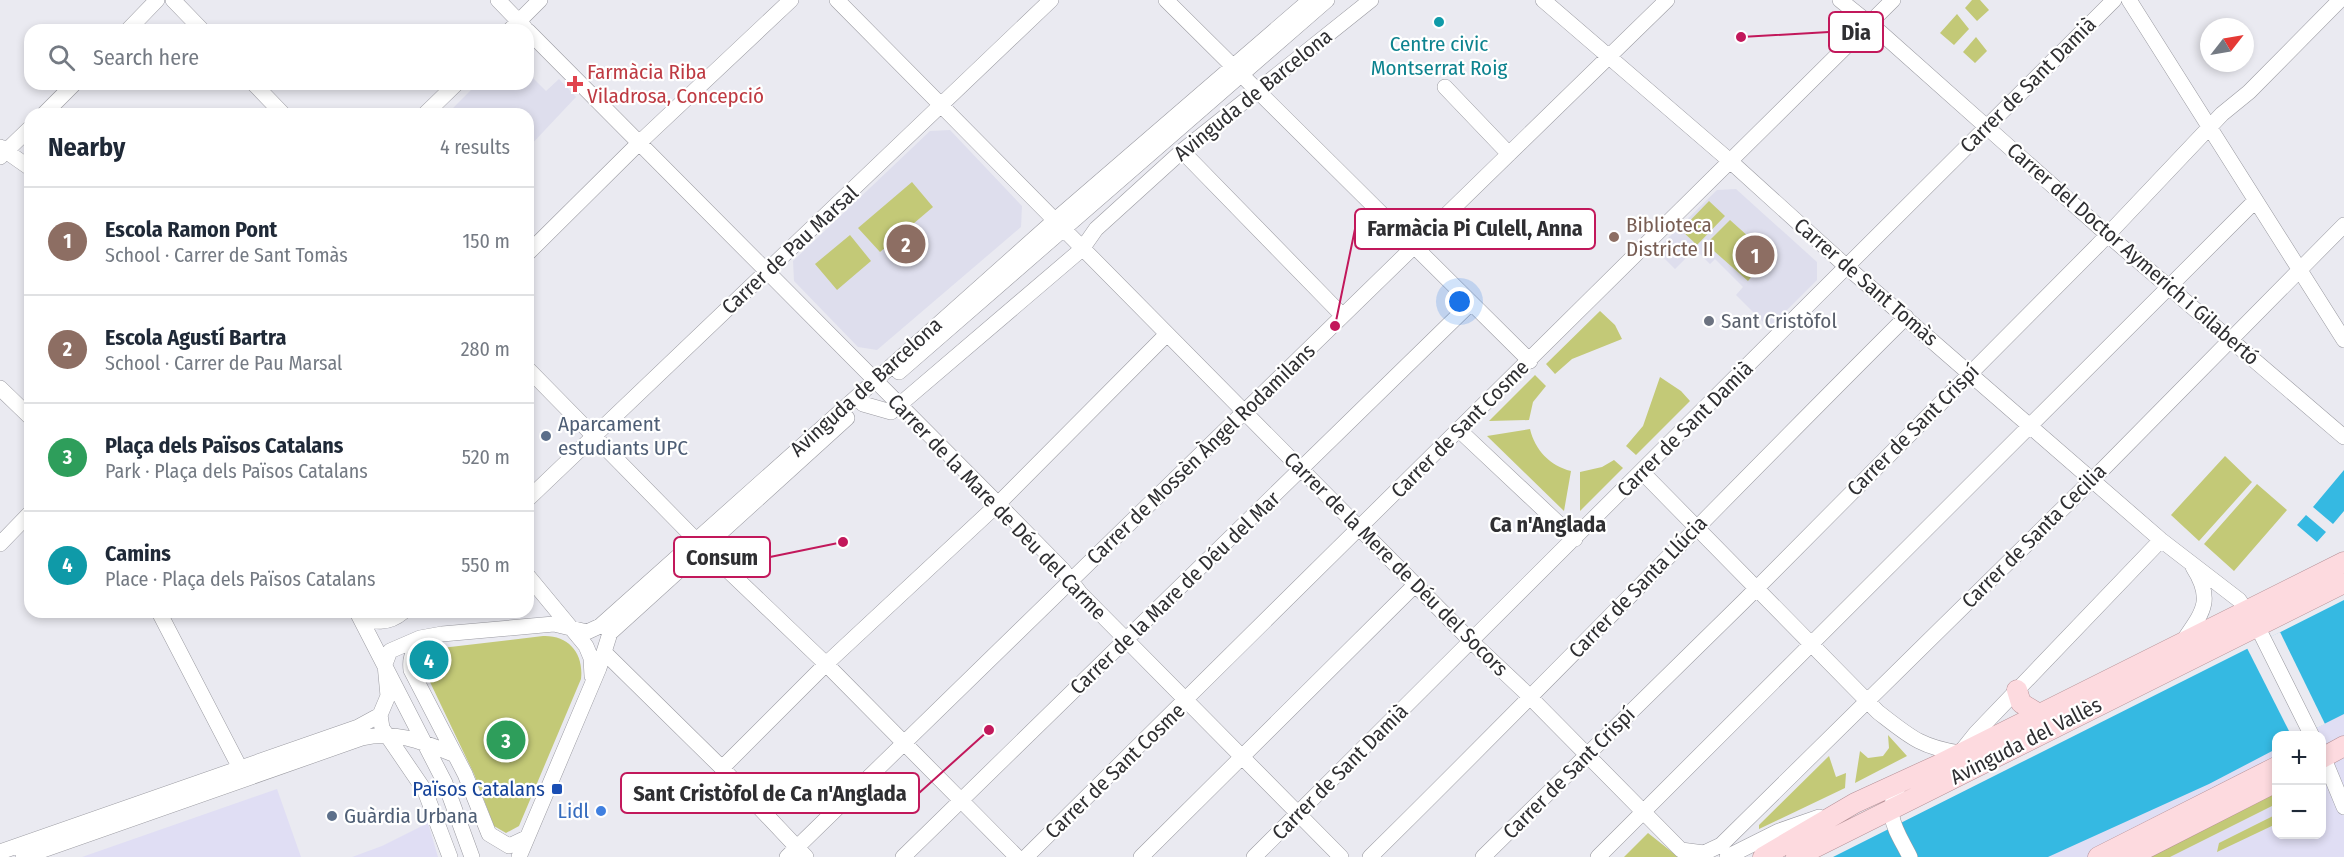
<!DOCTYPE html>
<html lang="en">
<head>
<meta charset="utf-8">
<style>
  :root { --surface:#fff; --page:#f2f2f3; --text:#1f2937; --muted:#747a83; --line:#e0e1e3; --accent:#317a7f }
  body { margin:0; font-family:"Fira Sans Condensed",sans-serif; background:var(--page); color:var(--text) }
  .controls { position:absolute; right:18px; bottom:18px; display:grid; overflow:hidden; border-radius:12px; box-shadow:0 3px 9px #0003 }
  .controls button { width:54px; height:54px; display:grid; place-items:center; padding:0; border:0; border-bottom:2px solid var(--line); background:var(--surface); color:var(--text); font:30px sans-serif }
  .compass { position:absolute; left:2200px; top:18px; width:54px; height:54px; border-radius:50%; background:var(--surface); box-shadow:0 3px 9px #0003; rotate:59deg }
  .you { position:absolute; left:1460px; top:302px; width:21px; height:21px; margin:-15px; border:4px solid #fff; border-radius:50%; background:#1a73e8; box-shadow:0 0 0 9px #1a73e833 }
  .badge { display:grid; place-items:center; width:39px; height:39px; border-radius:50%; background:var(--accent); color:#fff; font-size:20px; font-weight:700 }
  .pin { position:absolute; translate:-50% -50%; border:3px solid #fff; box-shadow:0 2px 6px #0006 }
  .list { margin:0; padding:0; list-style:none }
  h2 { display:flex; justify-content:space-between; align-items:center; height:78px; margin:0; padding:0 24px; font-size:26px }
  h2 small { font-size:20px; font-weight:400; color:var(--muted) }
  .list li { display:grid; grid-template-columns:39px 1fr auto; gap:18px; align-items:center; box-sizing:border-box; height:108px; padding:0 24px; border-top:2px solid var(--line) }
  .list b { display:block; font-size:22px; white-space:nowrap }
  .list p { margin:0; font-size:20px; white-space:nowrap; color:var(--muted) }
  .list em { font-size:20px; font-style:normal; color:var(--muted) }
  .icon { flex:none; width:33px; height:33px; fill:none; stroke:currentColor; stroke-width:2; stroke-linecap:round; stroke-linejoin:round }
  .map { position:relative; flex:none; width:2344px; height:857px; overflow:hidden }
  .search { position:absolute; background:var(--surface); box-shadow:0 3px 9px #0003; left:24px; top:24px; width:510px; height:66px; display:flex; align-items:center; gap:15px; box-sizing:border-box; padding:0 21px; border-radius:18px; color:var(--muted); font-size:22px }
  .panel { position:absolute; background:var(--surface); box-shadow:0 3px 9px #0003; left:24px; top:108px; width:510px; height:510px; border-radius:18px }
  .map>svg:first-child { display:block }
</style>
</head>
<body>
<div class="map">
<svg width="2344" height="857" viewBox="0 0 2344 857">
  <rect width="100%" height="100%" fill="#eaeaf1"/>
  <path fill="#e0def4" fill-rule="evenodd" d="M 2344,661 L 2344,857 L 2000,857 ZM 2276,736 L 2322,736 L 2322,834 L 2276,834 Z
    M 277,789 L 301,857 L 82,857 Z
    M 428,823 L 438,857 L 352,857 L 382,846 Z"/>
  <path fill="#dedeed" d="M 528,73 L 546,91 L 559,79 L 576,97 L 528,148 L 528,114 L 447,114 L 477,84 L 528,84 Z
    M 950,130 L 1022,206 L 1021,227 L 877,350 L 858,347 L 794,281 L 793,261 L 930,131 Z
    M 1736,189 L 1817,262 L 1817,280 L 1769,328 L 1736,295 L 1743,287 L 1715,259 L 1710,264 L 1695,249 L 1675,269 L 1656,250 L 1717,190 Z"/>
  <path fill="#c3c977" d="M 1972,0 L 1980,0 L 1989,10 L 1977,21 L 1965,8 Z
    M 1957,14 L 1969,29 L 1954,45 L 1940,33 Z
    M 1976,37 L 1987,51 L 1975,63 L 1963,52 Z
    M 912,182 L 933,207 L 880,252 L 858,228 Z
    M 1709,201 L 1725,216 L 1697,245 L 1681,230 Z
    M 1730,220 L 1769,255 L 1748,281 L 1706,244 Z
    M 850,235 L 871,261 L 837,290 L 815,264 Z
    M 1600,311 L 1615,325 L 1622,339 L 1572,359 L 1555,374 L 1546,364 Z
    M 1535,375 L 1546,386 L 1533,402 L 1529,420 L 1489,421 Z
    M 1660,377 L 1681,391 L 1690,401 L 1636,455 L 1626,446 L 1643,426 Z
    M 1530,429 C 1535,450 1550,466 1571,471 L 1564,511 L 1487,436 Z
    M 2225,456 L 2252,482 L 2199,541 L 2171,515 Z
    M 1614,460 L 1623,468 L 1580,511 L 1580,472 L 1602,467 Z
    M 2257,484 L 2287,510 L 2234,571 L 2204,544 Z
    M 543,636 C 569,635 584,654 581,679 L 519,826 L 506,833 L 494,826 L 474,774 L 419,659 L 427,650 L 433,649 Z
    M 1888,735 L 1907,756 L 1855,783 L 1860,751 L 1868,758 L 1883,756 L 1889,748 Z
    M 1829,756 L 1836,777 L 1846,773 L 1845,788 L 1759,829 L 1759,825 Z
    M 2276,793 L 2276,804 L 2170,857 L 2149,857 Z
    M 2273,816 L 2276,816 L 2276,824 L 2217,852 L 2219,843 Z
    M 1648,833 L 1677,856 L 1704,857 L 1624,857 Z"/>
  <path fill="#35b9e2" d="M 2344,470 L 2344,511 L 2333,524 L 2313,507 Z
    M 2306,515 L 2326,532 L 2317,542 L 2297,525 Z
    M 2344,600 L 2344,714 L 2302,735 L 2276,736 L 2276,749 L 2209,784 L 2048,857 L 1833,857 Z"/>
  <path fill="#eaeaf1" d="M 2280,632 L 2325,724 L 2302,735 L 2291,735 L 2247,648 Z"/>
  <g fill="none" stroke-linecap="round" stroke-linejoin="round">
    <g stroke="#9a9aa1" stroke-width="16">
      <path id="minor" d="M 173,0 L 202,30
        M 498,0 L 525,28
        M 837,0 L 1472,642 L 1523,690 L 1681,850 L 1704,853 L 1721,845 L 2104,468 L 2344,225
        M 1166,0 L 1530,361
        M 1543,0 L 1730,161 L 1847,267 L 2161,540 L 2239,600 L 2257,626 L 2312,736
        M 1840,0 L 1880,32 L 2108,235 L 2344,437
        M 2129,0 L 2344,340
        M 128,30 L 157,0
        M 510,30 L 540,0
        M 528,31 L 1007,513 L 1063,570 L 1080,593 L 1341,857
        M 254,84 L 283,114
        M 1445,87 L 1509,154
        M 44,114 L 74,84
        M 425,114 L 456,84
        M 0,147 L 30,168
        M 1182,151 L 1342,315
        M 0,157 L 30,128
        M 528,253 L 639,143 L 791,0
        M 528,369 L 696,540 L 826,664 L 1017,857
        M 899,372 L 1327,0
        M 0,388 L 30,417
        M 863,404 L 891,412 L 1082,249 L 1096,229 L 1182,151 L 1371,0
        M 1459,430 L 1575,539
        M 1642,472 L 1878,712 C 1909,736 1920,747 1960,753 L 1976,733 L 2161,540
        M 528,499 L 1051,0
        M 0,544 L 30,513
        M 528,576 L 586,646 L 591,658 L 592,676
        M 159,612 L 240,768
        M 357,612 L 445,783 L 472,857
        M 358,614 C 373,624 389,624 403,612
        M 2183,641 C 2203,612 2214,600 2193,567
        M 429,642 C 415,647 409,654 411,670 L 465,774 L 489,834 L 509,846 L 526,838
        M 604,652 L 722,768 L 806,857
        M 2322,754 L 2344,807
        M 722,768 L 826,664 L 998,504 L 1167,334
        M 1900,784 C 1882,814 1896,829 1910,857
        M 0,852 L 358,727 L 380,715
        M 23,857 L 362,738 C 395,730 423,742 453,754
        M 450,857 L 425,791 L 382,728 L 380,715 L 388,696 L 385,664 L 390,651 L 420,638 L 442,634 L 554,624 L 587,632 L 600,626 L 1055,220 L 1310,0
        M 519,857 L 599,668 L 610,633 L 847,418
        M 787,857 L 1667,0
        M 903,857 L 1471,303
        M 1026,857 L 1893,0
        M 1141,857 L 1415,585
        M 1254,857 L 2114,0
        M 1370,857 C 1551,679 1726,496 1906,317
        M 1483,857 L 1744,601 L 2097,246 L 2222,114 L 2249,92 L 2340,0
        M 1598,857 L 2255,201
        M 1727,857 L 1779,831 L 1819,817"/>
    </g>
    <g stroke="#b48f95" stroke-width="21">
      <path id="major" d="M 2017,690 L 2021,703 L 2039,714
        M 2322,758 L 2344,746
        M 1763,857 L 1855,803 L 1938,765 L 2344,562
        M 1796,857 L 2344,583
        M 2098,857 L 2276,767
        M 2129,857 L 2276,782"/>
    </g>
    <use href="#minor" stroke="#fff" stroke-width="15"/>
    <use href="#major" stroke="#fddadf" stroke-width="20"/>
  </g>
  <circle fill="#0f9aa8" stroke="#fff" stroke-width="2" cx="1439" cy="22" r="6"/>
  <path fill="#e0444e" stroke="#fff" stroke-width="2" d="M572 75h6v6h6v6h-6v6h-6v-6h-6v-6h6z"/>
  <circle fill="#8d6e63" stroke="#fff" stroke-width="2" cx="1614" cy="237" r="6"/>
  <circle fill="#6b7280" stroke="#fff" stroke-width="2" cx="1709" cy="321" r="6"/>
  <g fill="#5c6f8a" stroke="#fff" stroke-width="2">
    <circle cx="546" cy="436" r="6"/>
    <circle cx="332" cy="816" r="6"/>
  </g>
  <rect fill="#1a4fb4" stroke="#fff" stroke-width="2" x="551" y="783" width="12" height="12" rx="3"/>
  <circle fill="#3f7fe0" stroke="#fff" stroke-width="2" cx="601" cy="811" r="6"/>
  <g text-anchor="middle" stroke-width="4.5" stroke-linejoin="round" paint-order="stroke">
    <g font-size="21" fill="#0d838f" stroke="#fff">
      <text x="1439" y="51">Centre civic<tspan x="1439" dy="24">Montserrat Roig</tspan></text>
    </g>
    <g font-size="21" fill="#be3a42" stroke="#fff" text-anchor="start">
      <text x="587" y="79">Farmàcia Riba<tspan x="587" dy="24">Viladrosa, Concepció</tspan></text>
    </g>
    <g font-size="21" fill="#2f2f32" stroke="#fff">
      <text transform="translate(2028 85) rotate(-45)" y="7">Carrer de Sant Damià</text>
      <text transform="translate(1253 95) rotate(-39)" y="7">Avinguda de Barcelona</text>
      <text transform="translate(790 250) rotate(-43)" y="7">Carrer de Pau Marsal</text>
      <text transform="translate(2133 254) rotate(41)" y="7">Carrer del Doctor Aymerich i Gilabertó</text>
      <text transform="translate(1866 282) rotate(41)" y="7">Carrer de Sant Tomàs</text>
      <text transform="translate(866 387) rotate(-42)" y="7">Avinguda de Barcelona</text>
      <text transform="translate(1460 429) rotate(-45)" y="7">Carrer de Sant Cosme</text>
      <text transform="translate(1685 429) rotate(-45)" y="7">Carrer de Sant Damià</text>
      <text transform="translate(1913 430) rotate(-45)" y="7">Carrer de Sant Crispí</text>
      <text transform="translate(1201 454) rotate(-44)" y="7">Carrer de Mossèn Àngel Rodamilans</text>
      <text transform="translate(997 507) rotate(46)" y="7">Carrer de la Mare de Déu del Carme</text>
      <text transform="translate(2034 536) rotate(-45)" y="7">Carrer de Santa Cecilia</text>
      <text transform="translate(1396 564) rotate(45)" y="7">Carrer de la Mere de Déu del Socors</text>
      <text transform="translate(1638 587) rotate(-46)" y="7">Carrer de Santa Llúcia</text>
      <text transform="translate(1175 593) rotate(-44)" y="7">Carrer de la Mare de Déu del Mar</text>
      <text transform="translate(2026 741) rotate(-27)" y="7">Avinguda del Vallès</text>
      <text transform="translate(1115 771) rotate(-44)" y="7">Carrer de Sant Cosme</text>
      <text transform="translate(1340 772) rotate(-45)" y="7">Carrer de Sant Damià</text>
      <text transform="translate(1569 773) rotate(-45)" y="7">Carrer de Sant Crispí</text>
    </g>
    <g font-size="21" fill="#785e54" stroke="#fff" text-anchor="start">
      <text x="1626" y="232">Biblioteca<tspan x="1626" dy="24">Districte II</tspan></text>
    </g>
    <g font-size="21" fill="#5b616d" stroke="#fff" text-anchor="start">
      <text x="1721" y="328">Sant Cristòfol</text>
    </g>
    <g font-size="21" fill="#4e5e75" stroke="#fff" text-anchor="start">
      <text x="558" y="431">Aparcament<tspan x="558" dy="24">estudiants UPC</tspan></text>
      <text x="344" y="823">Guàrdia Urbana</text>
    </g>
    <g font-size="21" fill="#164399" stroke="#fff" text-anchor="end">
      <text x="545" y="796">Països Catalans</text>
    </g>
    <g font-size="21" fill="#366cbe" stroke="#fff" text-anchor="end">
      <text x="589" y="818">Lidl</text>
    </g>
    <g font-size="22" font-weight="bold" fill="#2f2f32" stroke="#fff">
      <text x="1548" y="532">Ca n'Anglada</text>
    </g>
  </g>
  <path fill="none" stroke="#c2185b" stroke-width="2" d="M1741 37L1829 32M1335 326L1355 229M843 542L770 557M989 730L919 793"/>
  <g fill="#c2185b" stroke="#fff" stroke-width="2">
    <circle cx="1741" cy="37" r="6"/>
    <circle cx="1335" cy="326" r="6"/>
    <circle cx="843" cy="542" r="6"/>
    <circle cx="989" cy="730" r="6"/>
  </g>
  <g fill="#fff" stroke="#c2185b" stroke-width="2">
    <rect x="1829" y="12" width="54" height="40" rx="6"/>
    <rect x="1355" y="209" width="240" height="40" rx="6"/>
    <rect x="674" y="537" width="96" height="40" rx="6"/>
    <rect x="621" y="773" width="298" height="40" rx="6"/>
  </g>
  <g font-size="22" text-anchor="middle" font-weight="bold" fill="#2f2f32">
    <text x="1856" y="40">Dia</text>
    <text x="1475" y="236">Farmàcia Pi Culell, Anna</text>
    <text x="722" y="565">Consum</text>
    <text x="770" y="801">Sant Cristòfol de Ca n'Anglada</text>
  </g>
</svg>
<div class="controls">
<button>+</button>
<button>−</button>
</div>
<svg class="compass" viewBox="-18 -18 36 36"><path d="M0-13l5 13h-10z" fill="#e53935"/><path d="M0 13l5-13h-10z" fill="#747a83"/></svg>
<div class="you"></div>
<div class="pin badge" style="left:1755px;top:255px;background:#8d6e63">1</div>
<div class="pin badge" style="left:906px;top:244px;background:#8d6e63">2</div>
<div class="pin badge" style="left:506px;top:740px;background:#2e9e5b">3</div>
<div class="pin badge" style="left:429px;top:660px;background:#0f9aa8">4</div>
<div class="search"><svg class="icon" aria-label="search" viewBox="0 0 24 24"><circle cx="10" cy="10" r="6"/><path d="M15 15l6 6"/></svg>Search here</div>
<section class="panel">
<h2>Nearby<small>4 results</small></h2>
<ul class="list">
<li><span class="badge" style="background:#8d6e63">1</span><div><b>Escola Ramon Pont</b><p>School · Carrer de Sant Tomàs</p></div><em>150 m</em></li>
<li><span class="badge" style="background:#8d6e63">2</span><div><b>Escola Agustí Bartra</b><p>School · Carrer de Pau Marsal</p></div><em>280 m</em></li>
<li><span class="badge" style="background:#2e9e5b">3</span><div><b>Plaça dels Països Catalans</b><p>Park · Plaça dels Països Catalans</p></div><em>520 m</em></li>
<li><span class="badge" style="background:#0f9aa8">4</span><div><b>Camins</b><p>Place · Plaça dels Països Catalans</p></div><em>550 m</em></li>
</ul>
</section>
</div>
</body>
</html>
